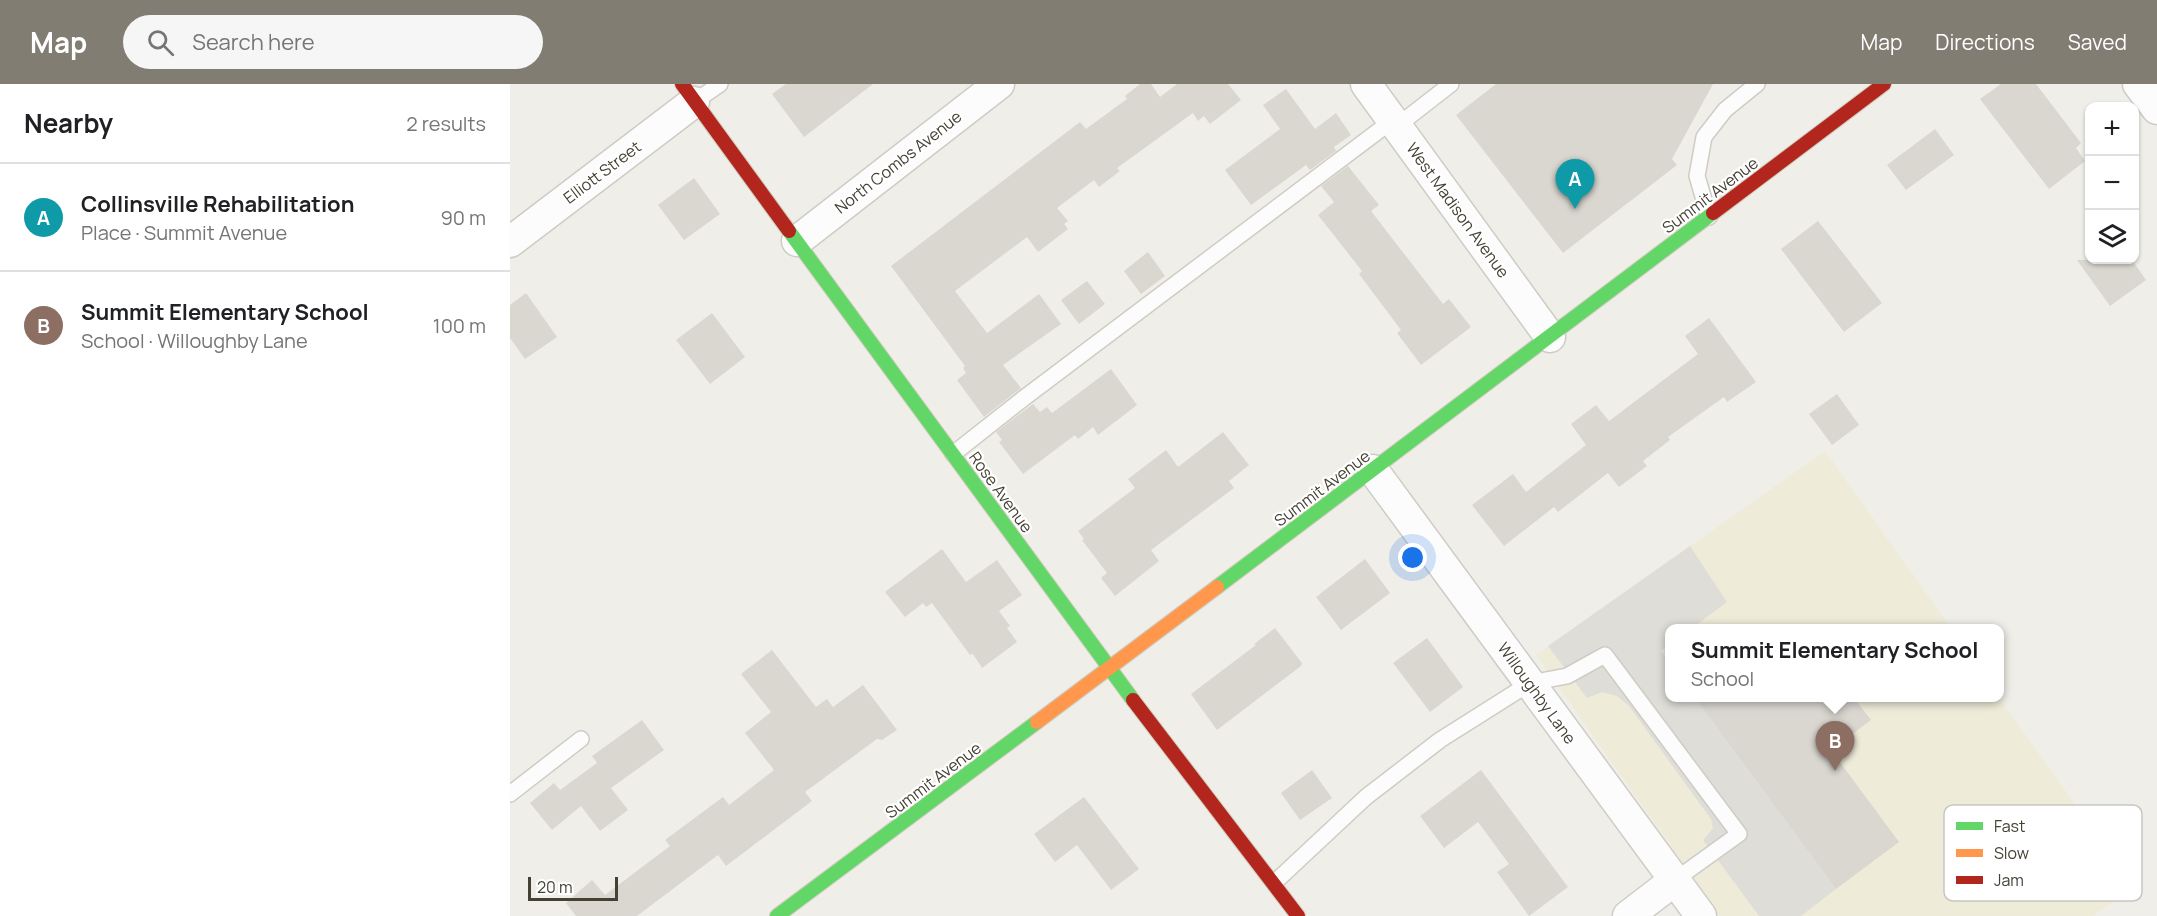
<!DOCTYPE html>
<html lang="en">
<head>
<meta charset="utf-8">
<style>
  :root { --surface:#fff; --page:#f6f6f6; --text:#202124; --muted:#757577; --line:#e0e0e0; --accent:#817d73 }
  body { margin:0; font-family:Manrope,sans-serif; background:var(--page); color:var(--text) }
  .controls { position:absolute; right:18px; top:18px; display:grid; overflow:hidden; border-radius:12px; box-shadow:0 2px 4px #0004 }
  .controls button { width:54px; height:54px; display:grid; place-items:center; padding:0; border:0; border-bottom:2px solid var(--line); background:var(--surface); color:var(--text); font:30px sans-serif }
  .scale { position:absolute; left:18px; bottom:15px; width:90px; box-sizing:border-box; padding-left:6px; border:3px solid #454034; border-top:0; font-size:16px; line-height:21px; white-space:nowrap; color:#454034; -webkit-text-stroke:4px #fff; paint-order:stroke }
  .you { position:absolute; left:903px; top:474px; width:21px; height:21px; margin:-15px; border:4px solid #fff; border-radius:50%; background:#1a73e8; box-shadow:0 0 0 9px #1a73e833 }
  .badge { display:grid; place-items:center; width:39px; height:39px; border-radius:50%; background:var(--accent); color:#fff; font-size:20px; font-weight:700 }
  .pin { position:absolute; translate:-50% -50px; filter:drop-shadow(0 2px 3px #0008) }
  .pin::after { content:''; position:absolute; top:32px; width:21px; height:18px; background:inherit; clip-path:polygon(0 0,100% 0,50% 100%) }
  .popup { position:absolute; left:1155px; top:540px; width:339px; height:78px; box-sizing:border-box; display:grid; place-content:center; border-radius:12px; background:var(--surface); filter:drop-shadow(0 2px 4px #0005); font-size:20px; white-space:nowrap; color:var(--muted) }
  .popup b { font-size:22px; color:var(--text) }
  .popup::after { content:''; position:absolute; left:50%; top:100%; margin-left:-12px; border:12px solid transparent; border-top-color:var(--surface) }
  .list { margin:0; padding:0; list-style:none }
  h2 { display:flex; justify-content:space-between; align-items:center; height:78px; margin:0; padding:0 24px; font-size:26px }
  h2 small { font-size:20px; font-weight:400; color:var(--muted) }
  .list li { display:grid; grid-template-columns:39px 1fr auto; gap:18px; align-items:center; box-sizing:border-box; height:108px; padding:0 24px; border-top:2px solid var(--line) }
  .list b { display:block; font-size:22px; white-space:nowrap }
  .list p { margin:0; font-size:20px; white-space:nowrap; color:var(--muted) }
  .list em { font-size:20px; font-style:normal; color:var(--muted) }
  .icon { flex:none; width:33px; height:33px; fill:none; stroke:currentColor; stroke-width:2; stroke-linecap:round; stroke-linejoin:round }
  .map { position:relative; flex:none; width:1647px; height:832px; overflow:hidden }
  header { display:flex; align-items:center; gap:36px; box-sizing:border-box; height:84px; padding:0 30px; background:var(--accent); color:#fff }
  header strong { font-size:28px }
  nav { display:flex; gap:33px; margin-inline-start:auto; font-size:21px }
  .search { width:420px; height:54px; background:var(--page); display:flex; align-items:center; gap:15px; box-sizing:border-box; padding:0 21px; border-radius:33px; color:var(--muted); font-size:22px }
  main { display:flex }
  aside { flex:1; background:var(--surface) }
  .map>svg:first-child { display:block }
</style>
</head>
<body>
<header>
<strong>Map</strong>
<div class="search"><svg class="icon" aria-label="search" viewBox="0 0 24 24"><circle cx="10" cy="10" r="6"/><path d="M15 15l6 6"/></svg>Search here</div>
<nav><a>Map</a><a>Directions</a><a>Saved</a></nav>
</header>
<main>
<aside>
<h2>Nearby<small>2 results</small></h2>
<ul class="list">
<li><span class="badge" style="background:#0f9aa8">A</span><div><b>Collinsville Rehabilitation</b><p>Place · Summit Avenue</p></div><em>90 m</em></li>
<li><span class="badge" style="background:#8d6e63">B</span><div><b>Summit Elementary School</b><p>School · Willoughby Lane</p></div><em>100 m</em></li>
</ul>
</aside>
<div class="map">
<svg width="1647" height="832" viewBox="0 0 1647 832">
  <rect width="100%" height="100%" fill="#f0eee8"/>
  <path fill="#eeebd9" d="M 1315,367 L 1441,544 L 1160,544 L 1160,614 L 1489,614 L 1624,803 L 1583,832 L 1210,832 L 1026,571 Z"/>
  <path fill="#dfddd8" d="M 1180,462 L 1217,518 L 1182,544 L 1160,544 L 1160,560 L 1151,567 L 1160,579 L 1160,614 L 1185,614 L 1326,805 L 1291,832 L 1249,832 L 1193,756 L 1203,744 L 1201,735 L 1119,622 L 1107,612 L 1092,608 L 1077,614 L 1038,562 Z"/>
  <path fill="#d9d7d0" d="M 276,0 L 363,0 L 294,53 L 262,10 Z
    M 630,0 L 641,0 L 650,13 L 667,0 L 718,0 L 731,16 L 700,40 L 694,32 L 688,37 L 683,29 L 607,84 L 610,87 L 589,103 L 584,96 L 547,124 L 558,137 L 554,140 L 558,145 L 528,168 L 517,153 L 445,207 L 477,249 L 529,210 L 551,240 L 493,281 L 511,304 L 474,333 L 447,296 L 456,289 L 453,284 L 455,282 L 381,182 L 570,38 L 576,45 L 617,15 L 615,12 Z
    M 986,0 L 1203,0 L 1162,75 L 1167,81 L 1053,169 L 946,31 Z
    M 1491,0 L 1526,0 L 1571,59 L 1566,64 L 1575,77 L 1539,105 L 1470,15 Z
    M 776,5 L 805,45 L 826,29 L 841,51 L 824,63 L 826,67 L 800,86 L 796,81 L 741,121 L 715,86 L 770,45 L 753,21 Z
    M 1425,45 L 1444,71 L 1396,106 L 1377,81 Z
    M 838,82 L 869,121 L 861,127 L 933,220 L 939,215 L 961,243 L 911,281 L 887,249 L 891,246 L 849,190 L 852,187 L 808,131 L 824,118 L 811,102 Z
    M 184,94 L 210,130 L 174,156 L 148,121 Z
    M 1308,137 L 1372,219 L 1334,248 L 1271,165 Z
    M 638,168 L 655,192 L 631,210 L 614,187 Z
    M 1567,176 L 1622,176 L 1636,196 L 1600,222 Z
    M 577,197 L 595,220 L 569,240 L 551,216 Z
    M 16,209 L 47,253 L 15,275 L 0,254 L 0,221 Z
    M 202,229 L 235,273 L 200,300 L 166,256 Z
    M 1199,234 L 1246,298 L 1217,318 L 1214,313 L 1158,353 L 1160,356 L 1133,377 L 1137,382 L 1109,403 L 1098,389 L 1048,428 L 1044,423 L 994,462 L 962,421 L 1003,390 L 1016,408 L 1076,361 L 1061,340 L 1086,321 L 1099,337 L 1188,270 L 1175,252 Z
    M 601,285 L 627,321 L 588,351 L 583,343 L 568,355 L 565,351 L 513,390 L 489,358 L 492,356 L 486,348 L 523,320 L 530,328 L 537,323 L 542,329 Z
    M 1327,310 L 1349,341 L 1322,361 L 1299,330 Z
    M 713,348 L 739,381 L 719,397 L 724,404 L 641,466 L 649,477 L 605,512 L 591,494 L 597,489 L 572,456 L 574,455 L 568,447 L 625,404 L 618,395 L 656,366 L 668,383 Z
    M 432,465 L 456,498 L 487,476 L 512,511 L 489,527 L 500,542 L 497,544 L 507,558 L 472,584 L 463,570 L 460,571 L 422,519 L 416,523 L 413,519 L 395,533 L 375,508 Z
    M 855,475 L 880,509 L 831,546 L 806,513 Z
    M 765,544 L 792,579 L 791,582 L 707,646 L 681,610 L 746,561 L 744,560 Z
    M 917,554 L 953,603 L 920,628 L 883,579 Z
    M 262,566 L 306,623 L 317,615 L 323,623 L 353,601 L 387,646 L 372,656 L 367,655 L 295,708 L 302,717 L 216,782 L 208,771 L 127,832 L 66,832 L 56,819 L 82,796 L 95,811 L 160,762 L 155,756 L 213,713 L 219,721 L 264,686 L 235,649 L 261,628 L 231,590 Z
    M 1185,614 L 1344,614 L 1361,636 L 1321,666 L 1389,758 L 1326,805 Z
    M 132,636 L 154,666 L 101,704 L 118,726 L 90,747 L 71,722 L 42,746 L 20,719 L 44,699 L 50,706 L 87,679 L 82,672 Z
    M 802,686 L 822,714 L 790,736 L 771,709 Z
    M 971,686 L 1058,803 L 1019,832 L 987,788 L 999,780 L 968,738 L 934,764 L 910,732 Z
    M 574,713 L 629,785 L 601,806 L 567,761 L 545,778 L 524,750 Z"/>
  <g fill="none" stroke-linecap="round" stroke-linejoin="round">
    <g stroke="#ceccc5" stroke-width="18">
      <path id="lane" d="M 184,18 L 210,0
        M 887,42 L 941,0
        M 1199,133 L 1187,92 L 1194,53 L 1215,26 L 1247,0
        M 443,370 L 514,314 L 883,36
        M 0,710 L 71,655
        M 764,799 L 856,713 L 930,656 L 1020,599 L 1057,592 L 1095,571 L 1229,750 L 1165,796"/>
    </g>
    <g stroke="#ceccc5" stroke-width="33">
      <path id="street" d="M 856,0 L 1040,253
        M 1628,0 L 1647,25
        M 287,157 L 489,0
        M 0,158 L 184,18
        M 863,386 L 1191,832
        M 1118,832 L 1165,796"/>
    </g>
    <g stroke="#cfccbe" stroke-width="16">
      <path id="fast" d="M 279,147 L 623,616
        M 707,503 L 1203,129
        M 267,832 L 527,638"/>
    </g>
    <g stroke="#cfccbe" stroke-width="16">
      <path id="slow" d="M 527,638 L 707,503"/>
    </g>
    <g stroke="#cfccbe" stroke-width="16">
      <path id="jam" d="M 172,0 L 279,147
        M 1203,129 L 1374,0
        M 623,616 L 788,832"/>
    </g>
    <use href="#lane" stroke="#fdfcfc" stroke-width="15"/>
    <use href="#street" stroke="#fdfcfc" stroke-width="30"/>
    <use href="#fast" stroke="#63d668" stroke-width="14"/>
    <use href="#slow" stroke="#ff974d" stroke-width="14"/>
    <use href="#jam" stroke="#b3261e" stroke-width="14"/>
  </g>
  <g text-anchor="middle" stroke-width="4.5" stroke-linejoin="round" paint-order="stroke">
    <g font-size="16" fill="#454034" stroke="#fff">
      <text transform="translate(388 78) rotate(-38)" y="6">North Combs Avenue</text>
      <text transform="translate(92 88) rotate(-37)" y="6">Elliott Street</text>
      <text transform="translate(1200 111) rotate(-37)" y="6">Summit Avenue</text>
      <text transform="translate(948 126) rotate(54)" y="6">West Madison Avenue</text>
      <text transform="translate(812 404) rotate(-37)" y="6">Summit Avenue</text>
      <text transform="translate(491 408) rotate(54)" y="6">Rose Avenue</text>
      <text transform="translate(1027 609) rotate(54)" y="6">Willoughby Lane</text>
      <text transform="translate(423 696) rotate(-37)" y="6">Summit Avenue</text>
    </g>
  </g>
  <rect x="1434" y="721" width="198" height="96" rx="9" fill="#fff" stroke="#c7c6c2" stroke-width="1.5"/>
  <rect x="1446" y="738" width="27" height="8" fill="#63d668"/>
  <rect x="1446" y="765" width="27" height="8" fill="#ff974d"/>
  <rect x="1446" y="792" width="27" height="8" fill="#b3261e"/>
  <g font-size="16" fill="#454034">
    <text x="1484" y="748">Fast</text>
    <text x="1484" y="775">Slow</text>
    <text x="1484" y="802">Jam</text>
  </g>
</svg>
<div class="controls">
<button>+</button>
<button>−</button>
<button><svg class="icon" aria-label="layers" viewBox="0 0 24 24"><path d="M12 4l9 5-9 5-9-5zM3 14l9 5 9-5"/></svg></button>
</div>
<div class="scale">20 m</div>
<div class="you"></div>
<div class="pin badge" style="left:1065px;top:125px;background:#0f9aa8">A</div>
<div class="pin badge" style="left:1325px;top:687px;background:#8d6e63">B</div>
<div class="popup"><b>Summit Elementary School</b>School</div>
</div>
</main>
</body>
</html>
